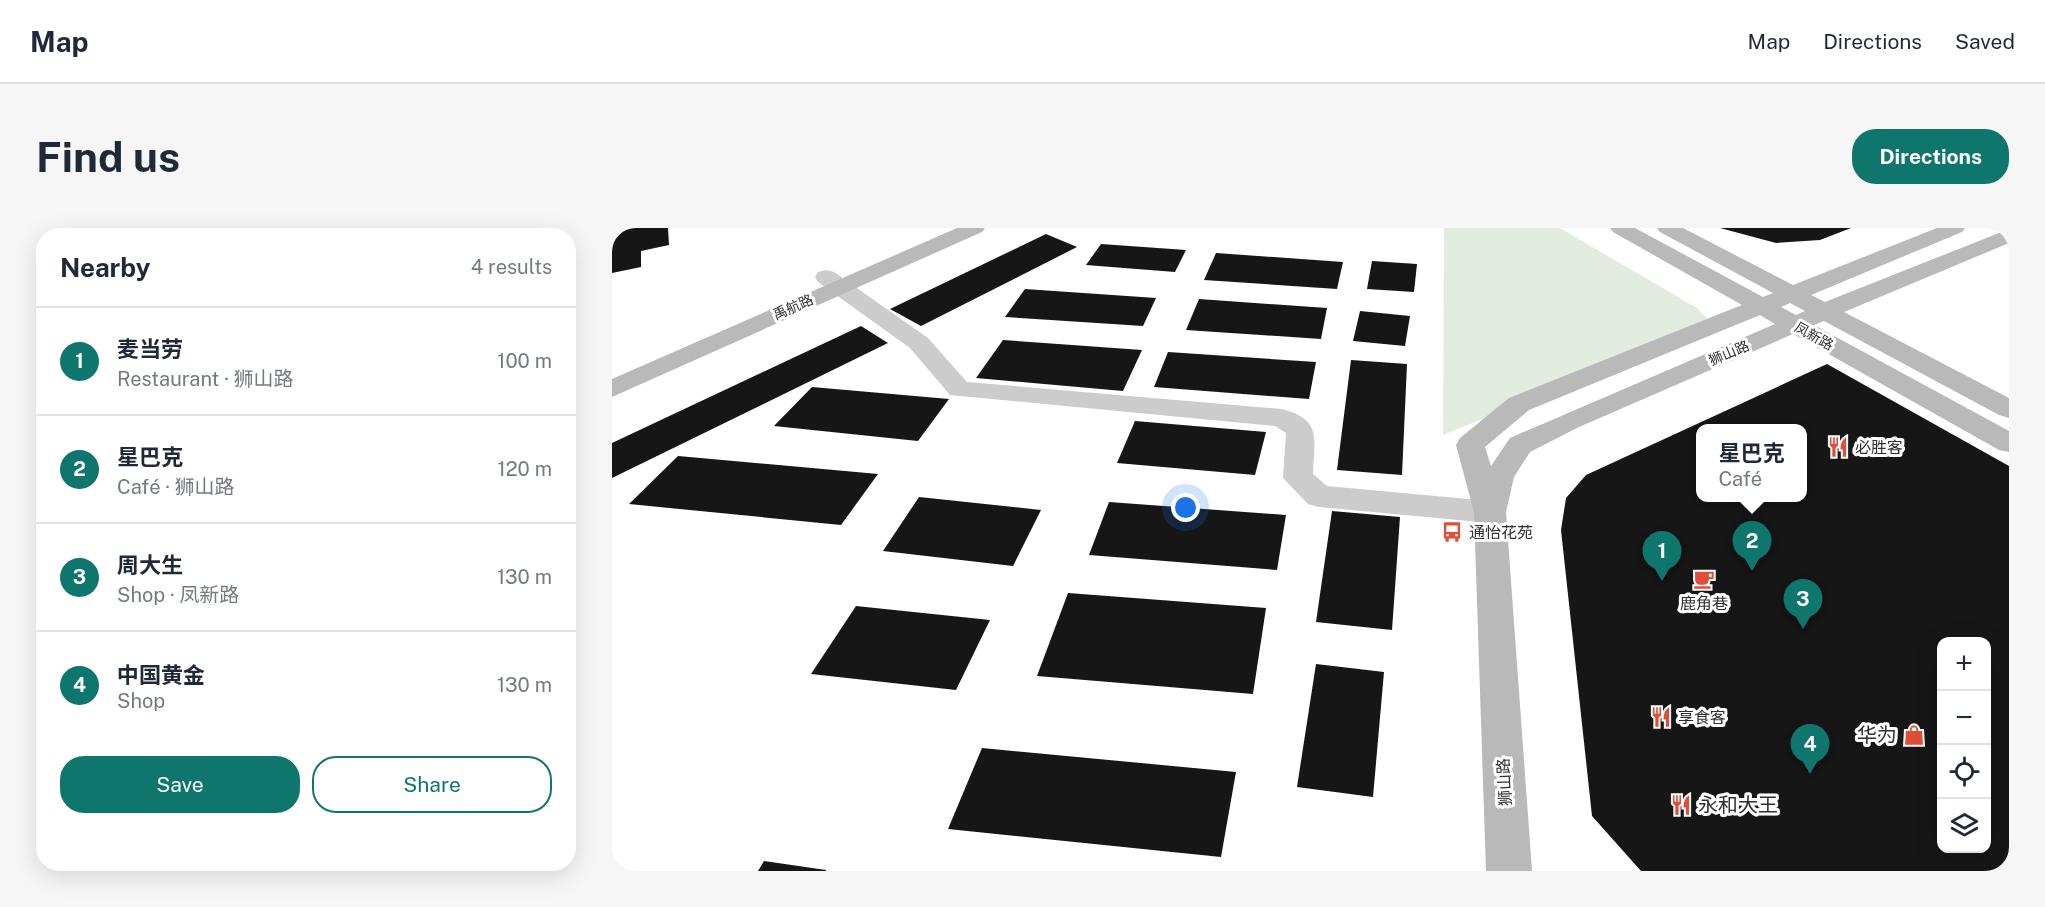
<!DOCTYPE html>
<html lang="en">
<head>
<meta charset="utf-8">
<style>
  :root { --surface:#fff; --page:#f6f6f7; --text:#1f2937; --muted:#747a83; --line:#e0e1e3; --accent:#0f766e }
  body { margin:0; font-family:"Public Sans","Noto Sans SC",sans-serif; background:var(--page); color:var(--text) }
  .controls { position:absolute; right:18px; bottom:18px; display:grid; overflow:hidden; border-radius:12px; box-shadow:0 6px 24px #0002 }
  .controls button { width:54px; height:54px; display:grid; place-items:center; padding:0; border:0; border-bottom:2px solid var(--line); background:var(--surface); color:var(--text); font:30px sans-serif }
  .you { position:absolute; left:574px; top:280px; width:21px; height:21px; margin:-15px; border:4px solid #fff; border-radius:50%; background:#1a73e8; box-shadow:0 0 0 9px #1a73e833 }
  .badge { display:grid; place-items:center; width:39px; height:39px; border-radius:50%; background:var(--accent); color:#fff; font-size:20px; font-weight:700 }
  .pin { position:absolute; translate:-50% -50px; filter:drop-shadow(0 2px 3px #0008) }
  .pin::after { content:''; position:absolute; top:32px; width:21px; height:18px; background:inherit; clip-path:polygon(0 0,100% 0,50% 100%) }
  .popup { position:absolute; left:1084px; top:196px; width:111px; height:78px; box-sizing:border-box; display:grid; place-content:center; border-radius:12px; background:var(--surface); filter:drop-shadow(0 2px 4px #0005); font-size:20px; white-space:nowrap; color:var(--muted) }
  .popup b { font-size:22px; color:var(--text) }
  .popup::after { content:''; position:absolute; left:50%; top:100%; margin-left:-12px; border:12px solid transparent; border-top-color:var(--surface) }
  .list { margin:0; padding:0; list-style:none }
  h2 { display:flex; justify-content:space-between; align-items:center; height:78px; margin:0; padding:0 24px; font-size:26px }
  h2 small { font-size:20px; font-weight:400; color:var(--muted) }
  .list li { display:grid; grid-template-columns:39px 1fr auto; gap:18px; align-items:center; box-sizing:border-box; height:108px; padding:0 24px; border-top:2px solid var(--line) }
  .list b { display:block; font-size:22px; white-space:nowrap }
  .list p { margin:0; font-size:20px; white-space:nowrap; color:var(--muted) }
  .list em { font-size:20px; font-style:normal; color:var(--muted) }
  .actions { display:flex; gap:12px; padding:18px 24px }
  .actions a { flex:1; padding:14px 0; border:2px solid var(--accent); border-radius:24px; text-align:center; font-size:21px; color:var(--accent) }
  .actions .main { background:var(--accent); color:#fff }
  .icon { flex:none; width:33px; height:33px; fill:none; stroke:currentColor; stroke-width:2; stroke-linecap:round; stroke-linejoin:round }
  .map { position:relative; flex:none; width:1397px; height:643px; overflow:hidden; border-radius:24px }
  header { display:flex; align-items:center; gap:36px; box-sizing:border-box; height:84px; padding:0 30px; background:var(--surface); border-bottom:2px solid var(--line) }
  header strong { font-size:28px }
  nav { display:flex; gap:33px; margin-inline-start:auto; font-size:21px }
  .intro { display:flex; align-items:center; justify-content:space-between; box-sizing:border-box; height:144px; padding:0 36px }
  h1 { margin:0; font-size:42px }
  .button { padding:15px 27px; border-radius:24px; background:var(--accent); color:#fff; font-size:21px; font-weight:700 }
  main { display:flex; gap:36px; padding:0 36px }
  aside { flex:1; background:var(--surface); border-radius:24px; box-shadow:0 6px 24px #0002 }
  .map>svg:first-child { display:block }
</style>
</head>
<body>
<header>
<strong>Map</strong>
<nav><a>Map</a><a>Directions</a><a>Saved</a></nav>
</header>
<div class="intro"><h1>Find us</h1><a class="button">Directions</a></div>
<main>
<aside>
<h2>Nearby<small>4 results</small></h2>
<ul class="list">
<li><span class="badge">1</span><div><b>麦当劳</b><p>Restaurant · 狮山路</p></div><em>100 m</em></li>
<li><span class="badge">2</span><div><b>星巴克</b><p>Café · 狮山路</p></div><em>120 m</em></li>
<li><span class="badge">3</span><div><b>周大生</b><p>Shop · 凤新路</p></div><em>130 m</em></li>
<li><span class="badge">4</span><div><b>中国黄金</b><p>Shop</p></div><em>130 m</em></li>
</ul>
<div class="actions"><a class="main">Save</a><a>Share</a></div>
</aside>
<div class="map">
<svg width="1397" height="643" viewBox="0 0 1397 643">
  <rect width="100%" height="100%" fill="#fff"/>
  <path fill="#e2ecde" d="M 832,0 L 948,0 L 1085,80 L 1101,96 L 1081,106 L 831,207 Z"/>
  <path fill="#161616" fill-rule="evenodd" d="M 0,0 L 56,0 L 57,17 L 29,23 L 29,39 L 0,45 Z
    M 1108,0 L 1239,0 L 1208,12 L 1164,15 Z
    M 434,6 L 465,19 L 309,98 L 278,81 Z
    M 489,16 L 574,22 L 563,44 L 474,37 Z
    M 604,25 L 731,34 L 725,61 L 592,52 Z
    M 760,33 L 805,36 L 802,64 L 755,61 Z
    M 413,61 L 544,70 L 531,98 L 393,89 Z
    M 587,71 L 715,80 L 709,111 L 574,102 Z
    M 748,83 L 798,88 L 793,118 L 741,113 Z
    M 249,98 L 276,115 L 0,250 L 0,215 Z
    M 391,112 L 530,122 L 511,163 L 364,150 Z
    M 556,124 L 704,134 L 697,171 L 542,159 Z
    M 739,132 L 795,136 L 790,247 L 725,242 Z
    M 1215,136 L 1397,238 L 1397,643 L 1029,643 L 980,588 L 949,302 L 954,270 L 974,247 ZM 1089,200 L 1191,200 L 1191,270 L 1089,270 ZM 1330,413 L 1374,413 L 1374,620 L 1330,620 Z
    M 200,159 L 337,171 L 306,213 L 162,198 Z
    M 523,193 L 654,204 L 643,247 L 505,235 Z
    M 66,228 L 266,246 L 229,297 L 17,276 Z
    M 307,269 L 429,282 L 401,338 L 271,323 Z
    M 497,274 L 674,287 L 665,342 L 477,327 Z
    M 720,283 L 788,289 L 780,402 L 704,394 Z
    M 456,365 L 654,380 L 641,466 L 425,448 Z
    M 244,378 L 378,392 L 344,462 L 199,446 Z
    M 704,436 L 772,444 L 761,569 L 685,559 Z
    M 370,520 L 624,544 L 609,629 L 336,601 Z
    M 152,633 L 214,642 L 214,643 L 146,643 Z"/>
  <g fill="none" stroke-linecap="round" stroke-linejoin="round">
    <path fill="#ccc" fill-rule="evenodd" d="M 214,42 L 222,44 L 316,110 L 355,154 L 670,181 C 711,192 702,211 701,246 L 715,258 L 878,273 L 889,276 L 894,284 L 889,292 L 878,295 L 707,279 L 696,276 L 671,250 L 674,205 L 663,198 L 338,167 L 298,120 L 206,54 L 203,49 L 206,44 Z"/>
    <path fill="#b9b9b9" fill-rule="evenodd" d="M 345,0 L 373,0 L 370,4 L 0,169 L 0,151 Z
      M 998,0 L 1023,0 L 1151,69 L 1161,65 L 1048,4 L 1045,0 L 1071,0 L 1181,57 L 1325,0 L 1353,0 L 1350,4 L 1199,67 L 1213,74 L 1397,1 L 1397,15 L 1232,84 L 1397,170 L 1397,190 L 1387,187 L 1212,93 L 1202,97 L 1397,203 L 1397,224 L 1387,222 L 1181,106 L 967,199 L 918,224 L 902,249 L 894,284 L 920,643 L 874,643 L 862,284 L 844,217 L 848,210 L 897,170 L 1130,77 L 1001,4 ZM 1178,75 L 1193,83 L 1184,87 L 1169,79 ZM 1148,87 L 1163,96 L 898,210 L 879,238 L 873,219 L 917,182 Z"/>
  </g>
  <defs>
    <g id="restaurant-bare" transform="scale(1.62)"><path d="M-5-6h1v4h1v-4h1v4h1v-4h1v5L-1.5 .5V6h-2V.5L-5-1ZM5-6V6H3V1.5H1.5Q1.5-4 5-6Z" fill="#e14e37" stroke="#fff" stroke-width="2.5" paint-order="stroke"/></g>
    <g id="bus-bare" transform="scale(1.62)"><path d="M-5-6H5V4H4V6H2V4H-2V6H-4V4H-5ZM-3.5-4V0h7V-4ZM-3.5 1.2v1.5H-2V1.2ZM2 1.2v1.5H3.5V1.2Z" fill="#e14e37" stroke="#fff" stroke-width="2.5" paint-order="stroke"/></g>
    <g id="cafe-bare" transform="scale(1.62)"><path d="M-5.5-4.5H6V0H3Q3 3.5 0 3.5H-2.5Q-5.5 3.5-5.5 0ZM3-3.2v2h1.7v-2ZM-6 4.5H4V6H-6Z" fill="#e14e37" stroke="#fff" stroke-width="2.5" paint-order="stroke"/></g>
    <g id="shop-bare" transform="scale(1.62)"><path d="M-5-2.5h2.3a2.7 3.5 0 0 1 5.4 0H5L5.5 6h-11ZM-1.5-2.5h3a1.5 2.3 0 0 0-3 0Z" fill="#e14e37" stroke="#fff" stroke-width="2.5" paint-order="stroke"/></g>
  </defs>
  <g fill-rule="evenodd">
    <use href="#restaurant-bare" x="1226" y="219"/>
    <use href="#bus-bare" x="840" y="304"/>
    <use href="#cafe-bare" x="1092" y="351"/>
    <use href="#restaurant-bare" x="1049" y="489"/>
    <use href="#shop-bare" x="1302" y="507"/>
    <use href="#restaurant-bare" x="1069" y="577"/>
  </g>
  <g text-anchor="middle" stroke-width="6" stroke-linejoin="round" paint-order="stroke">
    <g font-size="14" fill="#2f2f2f" stroke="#fff">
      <text transform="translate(181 79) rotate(-24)" y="5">禹航路</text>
      <text transform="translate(1202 108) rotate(29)" y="5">凤新路</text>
      <text transform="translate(1117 125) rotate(-23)" y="5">狮山路</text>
    </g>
    <g font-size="16" fill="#2f2f2f" stroke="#fff" text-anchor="start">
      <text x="1243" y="225">必胜客</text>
      <text x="857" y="310">通怡花苑</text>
      <text x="1092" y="381" text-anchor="middle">鹿角巷</text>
      <text x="1066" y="495">享食客</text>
    </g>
    <g font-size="16" fill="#2f2f2f" stroke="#fff">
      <text transform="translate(892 554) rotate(-93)" y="6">狮山路</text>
    </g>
    <g font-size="20" fill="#2f2f2f" stroke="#fff" text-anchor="end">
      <text x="1285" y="514">华为</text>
      <text x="1086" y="584" text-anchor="start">永和大王</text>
    </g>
  </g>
</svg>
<div class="controls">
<button>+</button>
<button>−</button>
<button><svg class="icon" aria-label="locate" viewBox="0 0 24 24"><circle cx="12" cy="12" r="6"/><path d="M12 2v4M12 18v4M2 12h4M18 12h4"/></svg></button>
<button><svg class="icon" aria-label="layers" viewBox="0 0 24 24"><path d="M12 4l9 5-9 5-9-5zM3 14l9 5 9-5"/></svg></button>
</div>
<div class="you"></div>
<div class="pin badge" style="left:1050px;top:353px">1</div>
<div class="pin badge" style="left:1140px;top:343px">2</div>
<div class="popup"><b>星巴克</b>Café</div>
<div class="pin badge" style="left:1191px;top:401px">3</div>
<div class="pin badge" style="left:1198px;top:546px">4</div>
</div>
</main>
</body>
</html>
